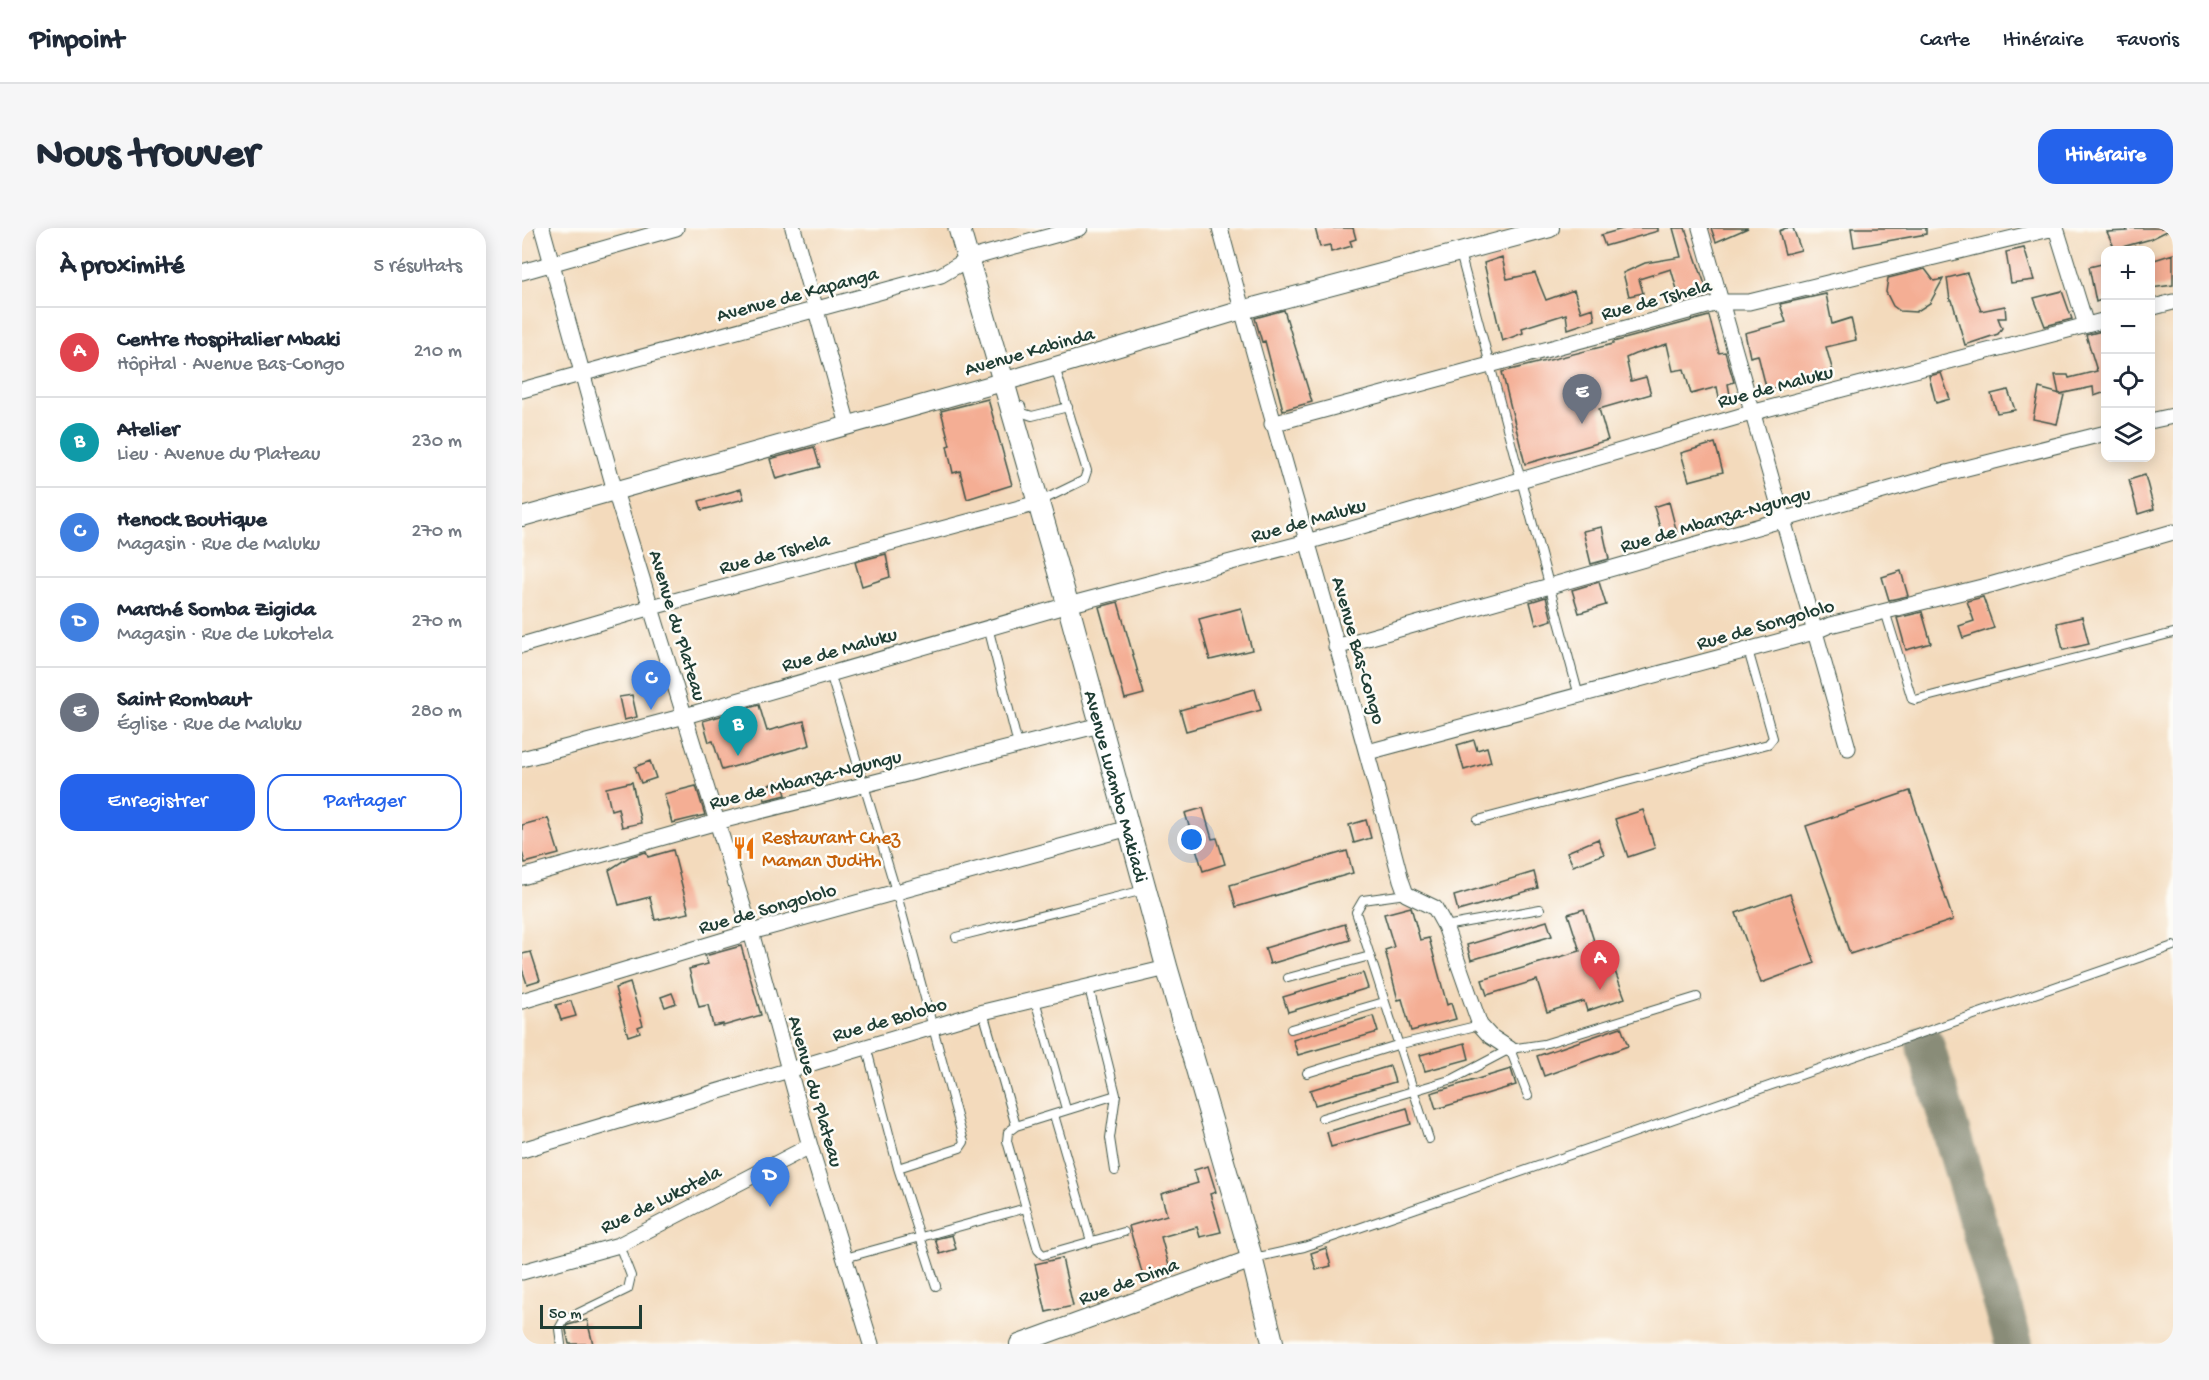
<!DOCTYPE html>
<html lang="fr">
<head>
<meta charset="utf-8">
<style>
  :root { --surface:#fff; --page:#f6f6f7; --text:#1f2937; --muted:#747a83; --line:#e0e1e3; --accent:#2563eb }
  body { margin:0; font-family:"Gochi Hand",sans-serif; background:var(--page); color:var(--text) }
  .controls { position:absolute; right:18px; top:18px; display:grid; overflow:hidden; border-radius:12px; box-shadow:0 3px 15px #0003 }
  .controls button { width:54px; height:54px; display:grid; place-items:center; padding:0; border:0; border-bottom:2px solid var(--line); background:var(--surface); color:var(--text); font:30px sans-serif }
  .scale { position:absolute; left:18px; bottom:15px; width:102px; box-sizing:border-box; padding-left:6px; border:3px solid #1f3d34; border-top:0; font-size:16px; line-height:21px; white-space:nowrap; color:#1f3d34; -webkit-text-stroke:4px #fdfcf7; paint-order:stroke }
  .you { position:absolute; left:670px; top:612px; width:21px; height:21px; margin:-15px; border:4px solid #fff; border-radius:50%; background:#1a73e8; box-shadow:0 0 0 9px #1a73e833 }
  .badge { display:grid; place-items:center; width:39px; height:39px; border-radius:50%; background:var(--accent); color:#fff; font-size:20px; font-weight:700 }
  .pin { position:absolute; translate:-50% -50px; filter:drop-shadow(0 2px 3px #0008) }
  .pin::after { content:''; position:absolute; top:32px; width:21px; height:18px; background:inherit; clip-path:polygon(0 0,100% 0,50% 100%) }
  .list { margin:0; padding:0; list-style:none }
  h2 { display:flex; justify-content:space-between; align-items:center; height:78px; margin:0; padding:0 24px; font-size:26px }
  h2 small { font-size:20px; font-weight:400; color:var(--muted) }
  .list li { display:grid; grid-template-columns:39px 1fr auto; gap:18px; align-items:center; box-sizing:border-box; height:90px; padding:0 24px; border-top:2px solid var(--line) }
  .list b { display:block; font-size:22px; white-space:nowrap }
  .list p { margin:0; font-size:20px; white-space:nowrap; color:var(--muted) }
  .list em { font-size:20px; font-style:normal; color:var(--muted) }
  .actions { display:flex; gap:12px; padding:18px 24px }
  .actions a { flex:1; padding:14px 0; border:2px solid var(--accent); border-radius:18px; text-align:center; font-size:21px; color:var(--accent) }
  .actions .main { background:var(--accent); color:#fff }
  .icon { flex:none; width:33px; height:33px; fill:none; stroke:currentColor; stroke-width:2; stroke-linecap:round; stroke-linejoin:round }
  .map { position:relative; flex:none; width:1651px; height:1116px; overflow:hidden; border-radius:18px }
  header { display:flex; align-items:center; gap:36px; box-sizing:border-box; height:84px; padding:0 30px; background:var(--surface); border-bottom:2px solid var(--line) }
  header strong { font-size:28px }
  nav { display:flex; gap:33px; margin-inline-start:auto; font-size:21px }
  .intro { display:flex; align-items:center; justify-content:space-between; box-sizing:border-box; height:144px; padding:0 36px }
  h1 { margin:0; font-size:42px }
  .button { padding:15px 27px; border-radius:18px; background:var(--accent); color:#fff; font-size:21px; font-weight:700 }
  main { display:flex; gap:36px; padding:0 36px }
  aside { flex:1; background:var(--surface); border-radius:18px; box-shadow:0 3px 15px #0003 }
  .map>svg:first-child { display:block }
</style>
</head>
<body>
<header>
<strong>Pinpoint</strong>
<nav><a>Carte</a><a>Itinéraire</a><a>Favoris</a></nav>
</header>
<div class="intro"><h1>Nous trouver</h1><a class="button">Itinéraire</a></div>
<main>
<aside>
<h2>À proximité<small>5 résultats</small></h2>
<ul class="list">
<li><span class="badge" style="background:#e0444e">A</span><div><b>Centre Hospitalier Mbaki</b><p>Hôpital · Avenue Bas-Congo</p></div><em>210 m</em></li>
<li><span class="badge" style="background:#0f9aa8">B</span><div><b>Atelier</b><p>Lieu · Avenue du Plateau</p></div><em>230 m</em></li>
<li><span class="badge" style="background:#3f7fe0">C</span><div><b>Henock Boutique</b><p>Magasin · Rue de Maluku</p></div><em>270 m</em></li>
<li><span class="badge" style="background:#3f7fe0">D</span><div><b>Marché Somba Zigida</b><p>Magasin · Rue de Lukotela</p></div><em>270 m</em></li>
<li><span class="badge" style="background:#6b7280">E</span><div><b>Saint Rombaut</b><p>Église · Rue de Maluku</p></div><em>280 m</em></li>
</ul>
<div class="actions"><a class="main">Enregistrer</a><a>Partager</a></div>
</aside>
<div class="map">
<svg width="1651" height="1116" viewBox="0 0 1651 1116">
  <rect width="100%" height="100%" fill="#fdfcf7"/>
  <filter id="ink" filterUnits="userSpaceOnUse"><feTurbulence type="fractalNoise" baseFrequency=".0167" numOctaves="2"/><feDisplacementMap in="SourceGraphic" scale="12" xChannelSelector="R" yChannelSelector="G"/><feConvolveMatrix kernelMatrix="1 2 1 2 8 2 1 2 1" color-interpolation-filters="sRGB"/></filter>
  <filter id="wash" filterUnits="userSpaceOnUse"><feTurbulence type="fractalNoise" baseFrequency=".008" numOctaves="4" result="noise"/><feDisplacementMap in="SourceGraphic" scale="24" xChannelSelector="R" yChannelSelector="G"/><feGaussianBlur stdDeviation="1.35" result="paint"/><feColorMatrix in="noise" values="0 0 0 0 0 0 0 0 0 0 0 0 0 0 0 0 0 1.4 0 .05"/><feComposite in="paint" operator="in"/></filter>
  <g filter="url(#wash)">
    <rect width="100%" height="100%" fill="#f3dabc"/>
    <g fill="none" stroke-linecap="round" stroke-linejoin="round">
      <path stroke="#898c78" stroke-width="38" d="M 1403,816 L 1492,1116"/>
    </g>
    <g id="blocks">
      <path fill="#f4ae94" d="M 793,0 L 831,0 L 834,11 L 828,13 L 830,18 L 809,24 L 808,17 L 798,19 Z
        M 1104,0 L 1136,0 L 1136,3 L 1083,18 L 1079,7 Z
        M 1151,0 L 1163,0 L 1186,65 L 1159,75 L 1149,41 L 1117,51 L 1121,65 L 1107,68 L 1101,45 L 1123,35 L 1159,29 Z
        M 1189,0 L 1226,0 L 1194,14 Z
        M 1264,0 L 1271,0 L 1279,22 L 1263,26 L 1257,3 Z
        M 1329,0 L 1404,0 L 1404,6 L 1332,19 Z
        M 1604,0 L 1651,0 L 1629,11 L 1593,21 L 1585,4 L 1605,3 Z
        M 1502,20 L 1512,52 L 1489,55 L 1484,24 Z
        M 1651,26 L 1651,57 L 1629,60 L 1629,33 Z
        M 980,29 L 985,51 L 1013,45 L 1024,72 L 1052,62 L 1059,84 L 1071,80 L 1073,92 L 1046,101 L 1044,86 L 1000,100 L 1001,105 L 980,113 L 962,35 Z
        M 1584,35 L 1584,70 L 1574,74 L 1567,39 Z
        M 1403,41 L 1412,53 L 1421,51 L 1408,75 L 1394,84 L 1378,83 L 1371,78 L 1364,64 L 1366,50 Z
        M 1445,45 L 1459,83 L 1483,78 L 1484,90 L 1476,90 L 1480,100 L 1476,106 L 1443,117 L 1430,72 L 1428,72 L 1425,50 Z
        M 1540,63 L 1550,91 L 1523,98 L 1512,70 Z
        M 1304,66 L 1310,96 L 1329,90 L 1334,112 L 1304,119 L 1312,147 L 1276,158 L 1275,154 L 1245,163 L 1236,127 L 1228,129 L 1223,105 L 1264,94 L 1258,76 Z
        M 762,82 L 790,174 L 761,182 L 743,113 L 740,114 L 733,90 Z
        M 1187,88 L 1197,125 L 1203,124 L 1212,154 L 1206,156 L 1209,172 L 1198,175 L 1195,159 L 1169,166 L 1162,141 L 1151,143 L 1145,116 L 1113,126 L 1104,130 L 1109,153 L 1124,149 L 1129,166 L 1077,181 L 1086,212 L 1003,236 L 980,144 L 1091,116 L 1091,114 Z
        M 1584,102 L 1584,164 L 1572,168 L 1571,159 L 1537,166 L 1533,147 L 1546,147 L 1547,150 L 1575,143 L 1564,107 Z
        M 1419,145 L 1428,171 L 1414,175 L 1407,148 Z
        M 1517,160 L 1542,167 L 1535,196 L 1511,191 Z
        M 1486,162 L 1493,182 L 1475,185 L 1469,166 Z
        M 466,171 L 490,257 L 445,271 L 438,243 L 431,245 L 425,218 L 428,217 L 419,183 Z
        M 1193,215 L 1201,244 L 1167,253 L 1159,225 Z
        M 292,219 L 298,239 L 254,251 L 248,231 Z
        M 1623,247 L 1632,281 L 1616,286 L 1607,252 Z
        M 219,261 L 222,271 L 180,282 L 177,273 Z
        M 1147,274 L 1156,309 L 1142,313 L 1132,279 Z
        M 1080,299 L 1087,331 L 1069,336 L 1061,303 Z
        M 364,326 L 368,349 L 340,358 L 333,334 Z
        M 1379,343 L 1386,368 L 1367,372 L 1360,349 Z
        M 1077,354 L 1084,377 L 1057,385 L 1050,362 Z
        M 1024,369 L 1030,392 L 1014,397 L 1008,374 Z
        M 1461,369 L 1472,400 L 1441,410 L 1437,398 L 1452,393 L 1445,373 Z
        M 596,374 L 622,466 L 603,471 L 577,379 Z
        M 719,380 L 730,422 L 688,432 L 677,391 Z
        M 1400,384 L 1409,415 L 1384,422 L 1375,390 Z
        M 1560,389 L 1567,416 L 1541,422 L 1535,395 Z
        M 733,461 L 739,482 L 664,503 L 658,482 Z
        M 110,467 L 115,489 L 102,492 L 97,469 Z
        M 237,477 L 245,503 L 282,493 L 288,517 L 200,542 L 191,513 L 187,514 L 181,493 Z
        M 952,512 L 955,522 L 965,519 L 969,534 L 942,542 L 935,517 Z
        M 128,533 L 134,550 L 119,555 L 113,539 Z
        M 260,553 L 264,567 L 243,572 L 239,559 Z
        M 110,554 L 119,595 L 100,599 L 96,580 L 89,582 L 84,560 Z
        M 174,558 L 183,587 L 150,595 L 142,566 Z
        M 1388,563 L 1431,692 L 1328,726 L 1284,598 Z
        M 681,580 L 690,611 L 695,610 L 703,636 L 681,643 L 663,585 Z
        M 1121,582 L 1133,620 L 1106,629 L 1093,591 Z
        M 26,590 L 37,626 L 3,635 L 0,624 L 0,597 Z
        M 844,592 L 849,610 L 832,615 L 827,597 Z
        M 1076,611 L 1082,626 L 1051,638 L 1045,624 Z
        M 151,622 L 167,685 L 133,692 L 128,669 L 97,677 L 87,642 L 107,629 L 124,624 L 126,629 Z
        M 825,623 L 831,645 L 714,679 L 708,657 Z
        M 1012,644 L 1016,660 L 936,683 L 932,668 Z
        M 1268,666 L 1293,735 L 1239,755 L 1214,685 Z
        M 889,679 L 898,712 L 907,710 L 925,777 L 929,775 L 934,791 L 889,803 L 880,771 L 876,772 L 863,722 L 872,719 L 862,686 Z
        M 1062,681 L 1081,742 L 1091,738 L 1103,770 L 1065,783 L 1062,773 L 1025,784 L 1015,752 L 965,767 L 960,752 L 1058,723 L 1046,686 Z
        M 1025,693 L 1030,708 L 949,732 L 945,717 Z
        M 823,696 L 828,712 L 748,736 L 743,720 Z
        M 219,718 L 239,787 L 201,798 L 201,796 L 191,798 L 186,777 L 177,779 L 167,741 L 186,736 L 183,728 Z
        M 9,724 L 18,752 L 5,756 L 0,741 L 0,726 Z
        M 841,745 L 846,760 L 766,784 L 761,769 Z
        M 108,755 L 121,797 L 116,799 L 118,804 L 106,808 L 93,760 Z
        M 150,765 L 154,775 L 143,779 L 139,769 Z
        M 49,773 L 54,788 L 39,792 L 34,777 Z
        M 851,788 L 856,804 L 776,827 L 771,812 Z
        M 1099,799 L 1106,818 L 1022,848 L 1015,828 Z
        M 943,815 L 947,831 L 903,843 L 898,827 Z
        M 868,838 L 873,854 L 793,877 L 788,862 Z
        M 989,841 L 994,857 L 914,881 L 909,865 Z
        M 885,880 L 889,896 L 809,919 L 805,904 Z
        M 686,938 L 694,964 L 688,966 L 699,1004 L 678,1009 L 675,999 L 639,1009 L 649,1045 L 622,1052 L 607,998 L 645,987 L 639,966 L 676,955 L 672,942 Z
        M 430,1007 L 434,1021 L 418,1026 L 413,1011 Z
        M 804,1020 L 809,1038 L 794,1042 L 789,1025 Z
        M 540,1030 L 551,1078 L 524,1084 L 513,1036 Z
        M 65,1092 L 71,1116 L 47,1116 L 44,1102 L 46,1097 Z"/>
    </g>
  </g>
  <g filter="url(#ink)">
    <use href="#blocks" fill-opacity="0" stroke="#3f5548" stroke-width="1.5"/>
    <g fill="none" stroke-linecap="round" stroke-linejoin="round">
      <g stroke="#3f5548" stroke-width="10">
        <path id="service" d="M 938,25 L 1057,468
          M 499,178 L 501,185 L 510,188 L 546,179
          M 517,274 L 562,252 L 565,243 L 533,139
          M 1363,383 L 1390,471 L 1393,472 L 1651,405
          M 466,399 L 496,517
          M 308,445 L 374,663 L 442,914 L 438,920 L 376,940
          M 956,592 L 1246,516 L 1251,510 L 1226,422
          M 884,666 L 841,672 L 834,684 L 907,911
          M 923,698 L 1018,681
          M 434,709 L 622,662
          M 766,750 L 848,728
          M 567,760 L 594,867 L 588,910 L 593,943
          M 513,772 L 544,881
          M 461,784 L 494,898
          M 769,801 L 862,774
          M 344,818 L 376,940 L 414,1058
          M 988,821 L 1006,868
          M 785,845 L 875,817 L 958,797
          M 594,867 L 494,898 L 486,904 L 485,913 L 516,1022 L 521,1027 L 602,1004
          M 532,887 L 569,1013
          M 800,890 L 931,851 L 988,821 L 1022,816 L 1175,769
          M 323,1030 L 504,980
          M 732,1030 L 782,1019 L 1651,718
          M 39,1116 L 37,1101 L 42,1092 L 106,1061 L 109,1048 L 97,1017"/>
      </g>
      <g stroke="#3f5548" stroke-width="17">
        <path id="minor" d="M 20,0 L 93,263 L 229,704 L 288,918 L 349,1116
          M 271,0 L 326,197
          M 698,0 C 756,218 822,434 879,652 L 884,666 L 913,680 L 923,698 L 958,797 L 968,808 L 988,821
          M 1178,0 L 1326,520
          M 1534,0 L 1564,97
          M 0,44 L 154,0
          M 1628,80 L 1651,74
          M 0,162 L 419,47 L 446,31 L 558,0
          M 1628,193 L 1651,188
          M 750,196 L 1200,74 L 1227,74 L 1532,0
          M 0,417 L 130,379 L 516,275
          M 814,419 L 1421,246 L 1584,205
          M 846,524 L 1292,404 L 1308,397 L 1468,357 L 1651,304
          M 0,531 L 163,488 L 546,377 L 785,314 L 1229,185 L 1584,92
          M 0,649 L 195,594 L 578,497
          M 0,773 L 229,704 L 607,600
          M 0,922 L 461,784 L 645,740
          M 0,1044 L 97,1017 L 288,918"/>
      </g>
      <g stroke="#3f5548" stroke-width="20">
        <path id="tertiary" d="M 0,289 L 491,151 L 720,82 L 1028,0
          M 497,1116 L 730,1031"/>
      </g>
      <g stroke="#3f5548" stroke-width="23">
        <g id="secondary">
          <path id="s1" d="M 437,0 L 546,377 L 645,740 L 730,1031 L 751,1116"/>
        </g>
      </g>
      <use href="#service" stroke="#fff" stroke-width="8"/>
      <use href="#minor" stroke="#fff" stroke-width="15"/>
      <use href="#tertiary" stroke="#fff" stroke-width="18"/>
      <use href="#secondary" stroke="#fff" stroke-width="21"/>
    </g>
  </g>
  <defs>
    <g id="restaurant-bare" transform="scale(1.8)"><path d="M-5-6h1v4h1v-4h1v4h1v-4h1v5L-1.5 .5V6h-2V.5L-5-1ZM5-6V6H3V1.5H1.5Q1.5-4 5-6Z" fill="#e8710a" stroke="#fdfcf7" stroke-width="2.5" paint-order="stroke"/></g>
  </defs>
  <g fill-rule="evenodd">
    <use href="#restaurant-bare" x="222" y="620"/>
  </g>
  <g text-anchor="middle" stroke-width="5" stroke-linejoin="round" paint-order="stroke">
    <g font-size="20" fill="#1f3d34" stroke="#fdfcf7">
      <text transform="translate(275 65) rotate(-15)" y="7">Avenue de Kapanga</text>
      <text transform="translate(1134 70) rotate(-15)" y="7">Rue de Tshela</text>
      <text transform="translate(507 122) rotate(-16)" y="7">Avenue Kabinda</text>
      <text transform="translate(1253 157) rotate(-15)" y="7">Rue de Maluku</text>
      <text transform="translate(1193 290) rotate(-16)" y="7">Rue de Mbanza-Ngungu</text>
      <text transform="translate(786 291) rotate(-16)" y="7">Rue de Maluku</text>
      <text transform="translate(252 324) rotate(-15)" y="7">Rue de Tshela</text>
      <text transform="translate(1243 395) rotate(-16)" y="7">Rue de Songololo</text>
      <text transform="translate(157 397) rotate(73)" y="7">Avenue du Plateau</text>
      <text transform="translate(317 420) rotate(-16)" y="7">Rue de Maluku</text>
      <text transform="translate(838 422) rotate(74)" y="7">Avenue Bas-Congo</text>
      <text transform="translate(283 550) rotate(-14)" y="7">Rue de Mbanza-Ngungu</text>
      <text dy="7" stroke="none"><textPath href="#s1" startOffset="580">Avenue Luambo Makiadi</textPath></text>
      <text transform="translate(245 679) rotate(-16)" y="7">Rue de Songololo</text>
      <text transform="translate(367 790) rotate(-16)" y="7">Rue de Bolobo</text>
      <text transform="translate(295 863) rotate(74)" y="7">Avenue du Plateau</text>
      <text transform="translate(138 970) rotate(-26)" y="7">Rue de Lukotela</text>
      <text transform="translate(606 1052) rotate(-20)" y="7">Rue de Dima</text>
    </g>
    <g font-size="20" fill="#c56008" stroke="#fdfcf7" text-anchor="start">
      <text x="240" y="615">Restaurant Chez<tspan x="240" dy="23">Maman Judith</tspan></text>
    </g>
  </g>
</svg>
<div class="controls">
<button>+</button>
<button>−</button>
<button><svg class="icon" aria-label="locate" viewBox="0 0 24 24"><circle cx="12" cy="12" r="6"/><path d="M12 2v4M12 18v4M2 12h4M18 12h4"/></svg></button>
<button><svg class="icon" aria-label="layers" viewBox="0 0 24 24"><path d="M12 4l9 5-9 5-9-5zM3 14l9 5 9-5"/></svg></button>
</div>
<div class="scale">50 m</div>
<div class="you"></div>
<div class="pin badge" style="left:1078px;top:762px;background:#e0444e">A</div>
<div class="pin badge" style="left:216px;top:528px;background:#0f9aa8">B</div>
<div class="pin badge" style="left:129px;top:482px;background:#3f7fe0">C</div>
<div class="pin badge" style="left:248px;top:979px;background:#3f7fe0">D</div>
<div class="pin badge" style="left:1060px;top:196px;background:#6b7280">E</div>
</div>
</main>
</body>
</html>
